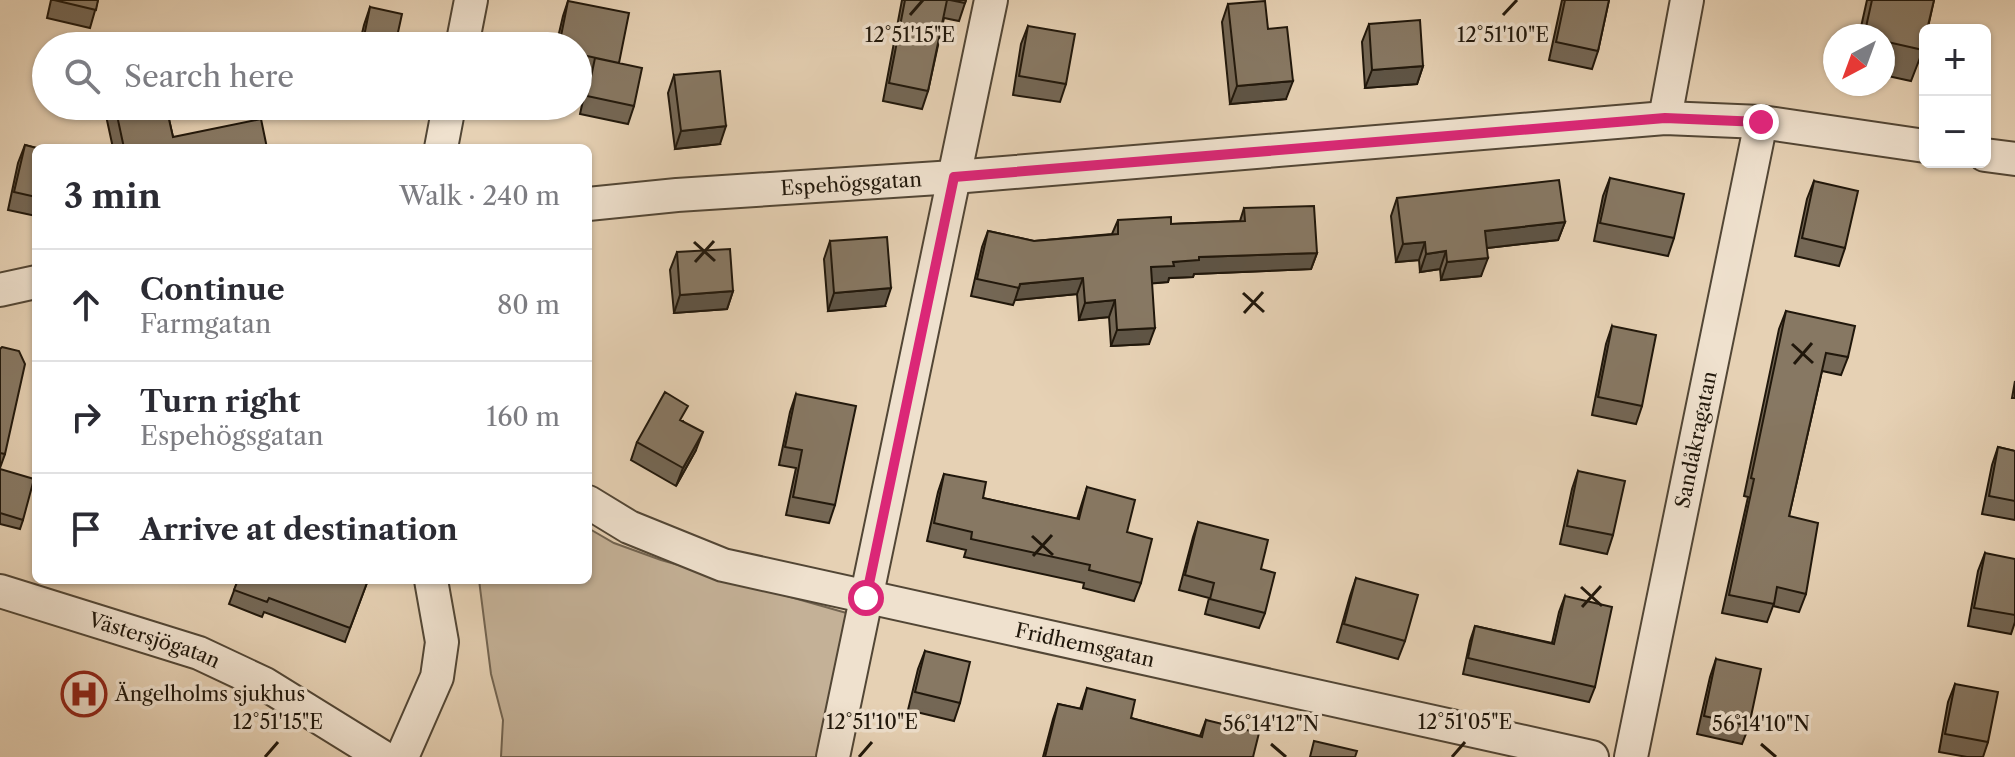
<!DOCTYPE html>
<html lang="en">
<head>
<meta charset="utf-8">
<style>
  :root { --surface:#fff; --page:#f7f7f7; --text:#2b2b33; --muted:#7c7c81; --line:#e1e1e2 }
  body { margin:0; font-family:"Libre Caslon Text",serif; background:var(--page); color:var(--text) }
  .controls { position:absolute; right:24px; top:24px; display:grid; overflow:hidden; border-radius:12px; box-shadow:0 2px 6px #0004 }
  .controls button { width:72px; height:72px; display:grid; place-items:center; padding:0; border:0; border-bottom:2px solid var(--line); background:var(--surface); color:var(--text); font:40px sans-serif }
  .compass { position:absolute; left:1823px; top:24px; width:72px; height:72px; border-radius:50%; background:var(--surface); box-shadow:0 2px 6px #0004; rotate:221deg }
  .stop { position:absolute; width:24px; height:24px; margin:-18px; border:6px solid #db2777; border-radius:50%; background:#fff }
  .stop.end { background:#db2777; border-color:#fff; box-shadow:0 2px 8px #0008 }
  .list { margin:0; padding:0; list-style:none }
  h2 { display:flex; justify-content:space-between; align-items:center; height:104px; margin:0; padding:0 32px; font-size:34px }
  h2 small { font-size:26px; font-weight:400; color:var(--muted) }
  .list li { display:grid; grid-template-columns:52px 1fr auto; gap:24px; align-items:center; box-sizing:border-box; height:112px; padding:0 32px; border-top:2px solid var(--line) }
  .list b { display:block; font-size:30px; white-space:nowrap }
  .list p { margin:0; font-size:26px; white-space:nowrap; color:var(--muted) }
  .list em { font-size:26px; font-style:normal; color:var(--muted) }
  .icon { flex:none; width:44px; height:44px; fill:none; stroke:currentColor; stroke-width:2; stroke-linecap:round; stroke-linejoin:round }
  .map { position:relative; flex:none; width:2015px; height:757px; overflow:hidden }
  .search { position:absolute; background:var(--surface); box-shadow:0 2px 6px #0004; left:32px; top:32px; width:560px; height:88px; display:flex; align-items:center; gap:20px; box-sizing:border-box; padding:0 28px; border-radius:44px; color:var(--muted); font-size:30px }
  .panel { position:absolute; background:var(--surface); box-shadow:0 2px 6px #0004; left:32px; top:144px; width:560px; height:440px; border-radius:12px }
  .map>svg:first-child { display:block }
</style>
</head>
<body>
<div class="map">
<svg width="2015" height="757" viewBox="0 0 2015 757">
  <rect width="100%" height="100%" fill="#e6d1b4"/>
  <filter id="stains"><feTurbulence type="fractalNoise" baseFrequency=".0025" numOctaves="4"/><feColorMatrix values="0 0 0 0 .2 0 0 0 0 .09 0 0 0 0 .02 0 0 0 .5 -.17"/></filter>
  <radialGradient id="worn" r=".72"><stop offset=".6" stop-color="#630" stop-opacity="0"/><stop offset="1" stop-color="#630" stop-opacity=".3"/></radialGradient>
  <path fill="#c4b197" stroke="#726451" stroke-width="2" d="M 588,528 L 614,543 L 661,560 L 850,614 L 820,757 L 501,757 L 503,720 L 491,674 L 479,580 L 588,580 Z"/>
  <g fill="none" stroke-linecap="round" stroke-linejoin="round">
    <g stroke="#524635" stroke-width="36">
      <g id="street">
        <path d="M 462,46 L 471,0"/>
        <path d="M 1665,118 L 1687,0"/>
        <path d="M 441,148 L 449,106"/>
        <path d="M 1985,155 L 2015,159"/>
        <path id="s1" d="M 588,204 L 677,195 L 954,177 L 1665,118 L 1761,122 L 1925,146"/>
        <path d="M 0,290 L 36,282"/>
        <path id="s2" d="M 588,502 L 629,527 L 723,565 L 1592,757"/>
        <path id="s3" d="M 0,591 L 199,653 L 265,684 L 383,757"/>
        <path d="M 402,757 L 437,677 L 442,642 L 431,580"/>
        <path d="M 833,757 L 991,0"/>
        <path id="s4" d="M 1631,757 L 1761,122"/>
      </g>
    </g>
    <use href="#street" stroke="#efe1ce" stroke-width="32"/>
  </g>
  <path fill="#746755" stroke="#20170b" stroke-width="2" d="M 51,0 L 98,0 L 90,28 L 47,18 Z
    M 902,0 L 966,0 L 959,21 L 944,18 L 928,91 L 922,109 L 883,101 Z
    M 1562,0 L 1609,0 L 1598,51 L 1592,69 L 1549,60 Z
    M 1867,0 L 1934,0 L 1923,50 L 1911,81 L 1883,75 L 1883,36 L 1859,36 Z
    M 568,1 L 619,63 L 634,106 L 628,124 L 580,114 L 589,73 L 578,71 L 578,46 L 556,46 L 563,16 Z
    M 1228,4 L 1268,29 L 1286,99 L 1230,104 L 1222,22 Z
    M 370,7 L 395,46 L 359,46 L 364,25 Z
    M 1369,24 L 1423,66 L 1417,84 L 1365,88 L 1362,42 Z
    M 1028,26 L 1066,84 L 1060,102 L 1013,95 L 1021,44 Z
    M 674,75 L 720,144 L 675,149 L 668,93 Z
    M 107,106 L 166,106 L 173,137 L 267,148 L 113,148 L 105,111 Z
    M 25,145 L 36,148 L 36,216 L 8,210 L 18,163 Z
    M 1610,178 L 1674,238 L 1668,256 L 1594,241 L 1603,196 Z
    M 1814,181 L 1845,248 L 1839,266 L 1795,256 L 1807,199 Z
    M 1397,198 L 1565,222 L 1558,240 L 1487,248 L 1481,276 L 1441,280 L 1440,269 L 1420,272 L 1419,260 L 1396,262 L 1391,216 Z
    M 1244,208 L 1317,253 L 1311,269 L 1194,274 L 1193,277 L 1169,278 L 1168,282 L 1152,283 L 1149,344 L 1111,346 L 1109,317 L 1079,320 L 1077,294 L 1015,300 L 1013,305 L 971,296 L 982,247 L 988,231 L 1034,241 L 1112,234 L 1118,220 L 1171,224 L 1240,221 Z
    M 830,241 L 885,306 L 828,311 L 824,259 Z
    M 677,252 L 733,291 L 727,309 L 674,313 L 670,270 Z
    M 1786,311 L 1848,357 L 1841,375 L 1822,371 L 1789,516 L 1806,594 L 1799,612 L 1773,606 L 1767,622 L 1722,613 L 1748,497 L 1744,496 L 1779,329 Z
    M 1612,326 L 1642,406 L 1636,424 L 1592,415 L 1606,344 Z
    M 0,349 L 5,454 L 0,468 Z
    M 2015,381 L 2015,398 L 2012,398 Z
    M 796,394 L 835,505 L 829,523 L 786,515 L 796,468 L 779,465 L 790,412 Z
    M 683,421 L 696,450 L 676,486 L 631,460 L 637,442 Z
    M 1998,447 L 2015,451 L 2015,520 L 1982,514 L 1992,465 Z
    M 0,469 L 23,520 L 20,529 L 0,524 Z
    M 1578,471 L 1613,535 L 1607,554 L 1560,544 L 1572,489 Z
    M 944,474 L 983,498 L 1077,519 L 1087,487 L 1127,532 L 1141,583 L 1134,601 L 1083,588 L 1084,583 L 964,557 L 966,550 L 927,541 L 938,492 Z
    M 1198,522 L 1261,569 L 1265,613 L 1259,628 L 1205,614 L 1209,598 L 1179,590 L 1193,537 Z
    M 1985,553 L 2015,615 L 2015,622 L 2011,634 L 1968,626 L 1978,571 Z
    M 1356,578 L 1405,641 L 1398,659 L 1337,642 L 1350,596 Z
    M 238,580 L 368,580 L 345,642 L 264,612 L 262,617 L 229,604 Z
    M 1565,596 L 1595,687 L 1589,702 L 1463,674 L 1470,641 L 1475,626 L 1552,643 L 1559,612 Z
    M 925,651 L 960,703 L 954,721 L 908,710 L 918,669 Z
    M 1716,659 L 1749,726 L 1742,744 L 1697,734 L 1710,677 Z
    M 1955,684 L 1988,742 L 1983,757 L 1967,757 L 1939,752 L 1948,702 Z
    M 1087,688 L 1131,718 L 1200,736 L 1206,720 L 1253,757 L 1043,757 L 1053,719 L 1058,704 L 1080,709 Z"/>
  <path fill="#5e5445" stroke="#20170b" stroke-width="2" d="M 1423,66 L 1417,84 L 1365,88 L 1372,70 Z
    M 1293,81 L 1286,99 L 1230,104 L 1237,86 Z
    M 726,126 L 720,144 L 675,149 L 681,131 Z
    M 1565,222 L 1558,240 L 1478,249 L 1485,231 Z
    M 1425,242 L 1419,260 L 1396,262 L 1403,244 Z
    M 1446,251 L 1440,269 L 1420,272 L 1426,254 Z
    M 1317,253 L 1311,269 L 1194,274 L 1193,277 L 1169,278 L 1168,282 L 1145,284 L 1151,267 L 1199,257 Z
    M 1488,258 L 1481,276 L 1441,280 L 1447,262 Z
    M 1083,278 L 1077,294 L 1015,300 L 1020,284 Z
    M 891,288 L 885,306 L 828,311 L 834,293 Z
    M 733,291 L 727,309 L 674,313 L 680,295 Z
    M 1115,300 L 1109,317 L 1079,320 L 1085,303 Z
    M 1155,328 L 1149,344 L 1111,346 L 1117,330 Z
    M 703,432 L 696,450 L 676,486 L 683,468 Z"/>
  <path fill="#877863" stroke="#20170b" stroke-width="2" d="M 54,0 L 98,0 L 96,10 Z
    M 905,0 L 947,0 L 928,91 L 889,83 Z
    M 950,0 L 966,0 L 965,3 Z
    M 1565,0 L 1609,0 L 1598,51 L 1556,42 Z
    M 1872,0 L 1934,0 L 1927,30 L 1925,30 L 1925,40 L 1923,50 L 1883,41 L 1883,36 L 1864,36 Z
    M 568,1 L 629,13 L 619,63 L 578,54 L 578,46 L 559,46 Z
    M 1265,1 L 1268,29 L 1287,27 L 1293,81 L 1237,86 L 1228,4 Z
    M 370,7 L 402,14 L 395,46 L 362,46 Z
    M 1420,20 L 1423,66 L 1372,70 L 1369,24 Z
    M 1028,26 L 1075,34 L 1066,84 L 1019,76 Z
    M 595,58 L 642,68 L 634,106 L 587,96 Z
    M 720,71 L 726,126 L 681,131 L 674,75 Z
    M 115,106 L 166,106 L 173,137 L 261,119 L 267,148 L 124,148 Z
    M 25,145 L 37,148 L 36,148 L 36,197 L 14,192 Z
    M 1610,178 L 1684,194 L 1674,238 L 1600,223 Z
    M 1559,180 L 1565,222 L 1485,231 L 1488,258 L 1447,262 L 1446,251 L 1426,254 L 1425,242 L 1403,244 L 1397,198 Z
    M 1814,181 L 1858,191 L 1845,248 L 1802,238 Z
    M 1314,206 L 1317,253 L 1199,257 L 1199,260 L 1173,262 L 1174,266 L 1151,267 L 1155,328 L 1117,330 L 1115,300 L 1085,303 L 1083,278 L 1020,284 L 1019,288 L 977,279 L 988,231 L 1034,241 L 1118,234 L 1118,220 L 1171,217 L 1171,224 L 1245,221 L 1244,208 Z
    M 887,237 L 891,288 L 834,293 L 830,241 Z
    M 730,249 L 733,291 L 680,295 L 677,252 Z
    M 1786,311 L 1855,326 L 1848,357 L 1826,353 L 1789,516 L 1818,523 L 1806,594 L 1777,587 L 1774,604 L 1729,595 L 1754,479 L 1751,478 Z
    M 1612,326 L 1656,335 L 1642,406 L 1598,397 Z
    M 2,347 L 19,351 L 25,364 L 5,454 L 0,453 L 0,349 Z
    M 665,392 L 688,406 L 680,420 L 703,432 L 683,468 L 637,442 Z
    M 796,394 L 856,406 L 835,505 L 793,497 L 802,450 L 785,447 Z
    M 1998,447 L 2015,451 L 2015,501 L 1989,496 Z
    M 0,469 L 34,479 L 23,520 L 0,513 Z
    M 1578,471 L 1625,481 L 1613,535 L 1567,526 Z
    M 944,474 L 986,482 L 983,498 L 1079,519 L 1087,487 L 1135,500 L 1127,532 L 1152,539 L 1141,583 L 1089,570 L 1090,565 L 971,539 L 972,532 L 934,523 Z
    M 1198,522 L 1268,540 L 1261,569 L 1275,573 L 1265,613 L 1210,599 L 1214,583 L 1185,575 Z
    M 1985,553 L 2015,559 L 2015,615 L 1974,608 Z
    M 1356,578 L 1418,595 L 1405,641 L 1344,624 Z
    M 238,580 L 368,580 L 350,628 L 269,598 L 267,602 L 234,590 Z
    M 1565,596 L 1612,607 L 1595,687 L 1468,658 L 1475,626 L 1554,644 Z
    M 925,651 L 970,662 L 960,703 L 915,692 Z
    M 1716,659 L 1761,669 L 1749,726 L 1704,716 Z
    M 1955,684 L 1998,692 L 1988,742 L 1945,734 Z
    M 1087,688 L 1135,700 L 1131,718 L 1202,737 L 1206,720 L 1259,733 L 1253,757 L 1045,757 L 1058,704 L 1082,709 Z
    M 1314,741 L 1357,751 L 1355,757 L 1310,757 Z"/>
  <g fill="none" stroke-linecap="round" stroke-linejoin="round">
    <path stroke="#db2777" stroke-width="10" d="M 866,598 L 954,177 L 1665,118 L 1761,122"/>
  </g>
  <path fill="none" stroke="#20170b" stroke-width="3" d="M 910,15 L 923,0M 1503,15 L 1517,0M 694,242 L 715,261M 695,262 L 714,241M 1243,293 L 1264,312M 1244,313 L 1263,292M 1792,344 L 1813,363M 1794,364 L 1812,343M 1032,536 L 1053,555M 1033,556 L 1052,535M 1581,587 L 1602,606M 1582,607 L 1601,586M 1271,744 L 1286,757M 1761,744 L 1776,757M 265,757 L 278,742M 859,757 L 872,742M 1452,757 L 1465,742"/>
  <defs>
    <g id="hospital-ring" transform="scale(2.3)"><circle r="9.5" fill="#efe1ce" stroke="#8f2418" stroke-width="1.5"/><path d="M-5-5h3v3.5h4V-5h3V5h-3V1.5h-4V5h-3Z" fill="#8f2418"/></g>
  </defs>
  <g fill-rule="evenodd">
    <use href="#hospital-ring" x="84" y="694"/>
  </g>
  <g text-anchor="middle" stroke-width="7" stroke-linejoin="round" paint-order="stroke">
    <g font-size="20" fill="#20170b" stroke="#efe1ce">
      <text dy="7" stroke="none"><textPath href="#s1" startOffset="264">Espehögsgatan</textPath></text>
      <text dy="7" stroke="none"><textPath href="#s4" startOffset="324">Sandåkragatan</textPath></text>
      <text dy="7" stroke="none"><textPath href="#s3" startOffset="162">Västersjögatan</textPath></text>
      <text dy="7" stroke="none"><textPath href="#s2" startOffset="520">Fridhemsgatan</textPath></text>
    </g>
    <g font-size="20" fill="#20170b" stroke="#efe1ce" text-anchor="start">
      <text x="115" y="701">Ängelholms sjukhus</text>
    </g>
  </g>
  <g font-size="20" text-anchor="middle" fill="#20170b" stroke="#efe1ce" stroke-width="7" stroke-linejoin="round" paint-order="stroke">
    <text x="910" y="42">12°51'15"E</text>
    <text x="1503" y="42">12°51'10"E</text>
    <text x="278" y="729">12°51'15"E</text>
    <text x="872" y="729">12°51'10"E</text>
    <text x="1465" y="729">12°51'05"E</text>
    <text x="1271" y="731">56°14'12"N</text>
    <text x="1761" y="731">56°14'10"N</text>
  </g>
  <rect width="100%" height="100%" filter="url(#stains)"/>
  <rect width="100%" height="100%" fill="url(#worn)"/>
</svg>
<div class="controls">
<button>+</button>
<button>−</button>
</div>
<svg class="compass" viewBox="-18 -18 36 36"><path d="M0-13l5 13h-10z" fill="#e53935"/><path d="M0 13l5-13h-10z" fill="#7c7c81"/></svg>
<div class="stop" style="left:866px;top:598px"></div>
<div class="stop end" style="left:1761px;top:122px"></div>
<div class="search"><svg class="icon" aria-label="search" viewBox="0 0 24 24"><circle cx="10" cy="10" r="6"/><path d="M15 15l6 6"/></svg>Search here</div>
<section class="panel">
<h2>3 min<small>Walk · 240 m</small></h2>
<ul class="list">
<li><svg class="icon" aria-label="ahead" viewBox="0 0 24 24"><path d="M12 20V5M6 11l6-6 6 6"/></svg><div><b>Continue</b><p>Farmgatan</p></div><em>80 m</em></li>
<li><svg class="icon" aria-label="right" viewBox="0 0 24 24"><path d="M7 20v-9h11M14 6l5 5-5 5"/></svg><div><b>Turn right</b><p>Espehögsgatan</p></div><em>160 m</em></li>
<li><svg class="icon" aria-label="arrive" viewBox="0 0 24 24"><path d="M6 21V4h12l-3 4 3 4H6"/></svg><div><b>Arrive at destination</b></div></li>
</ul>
</section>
</div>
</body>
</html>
